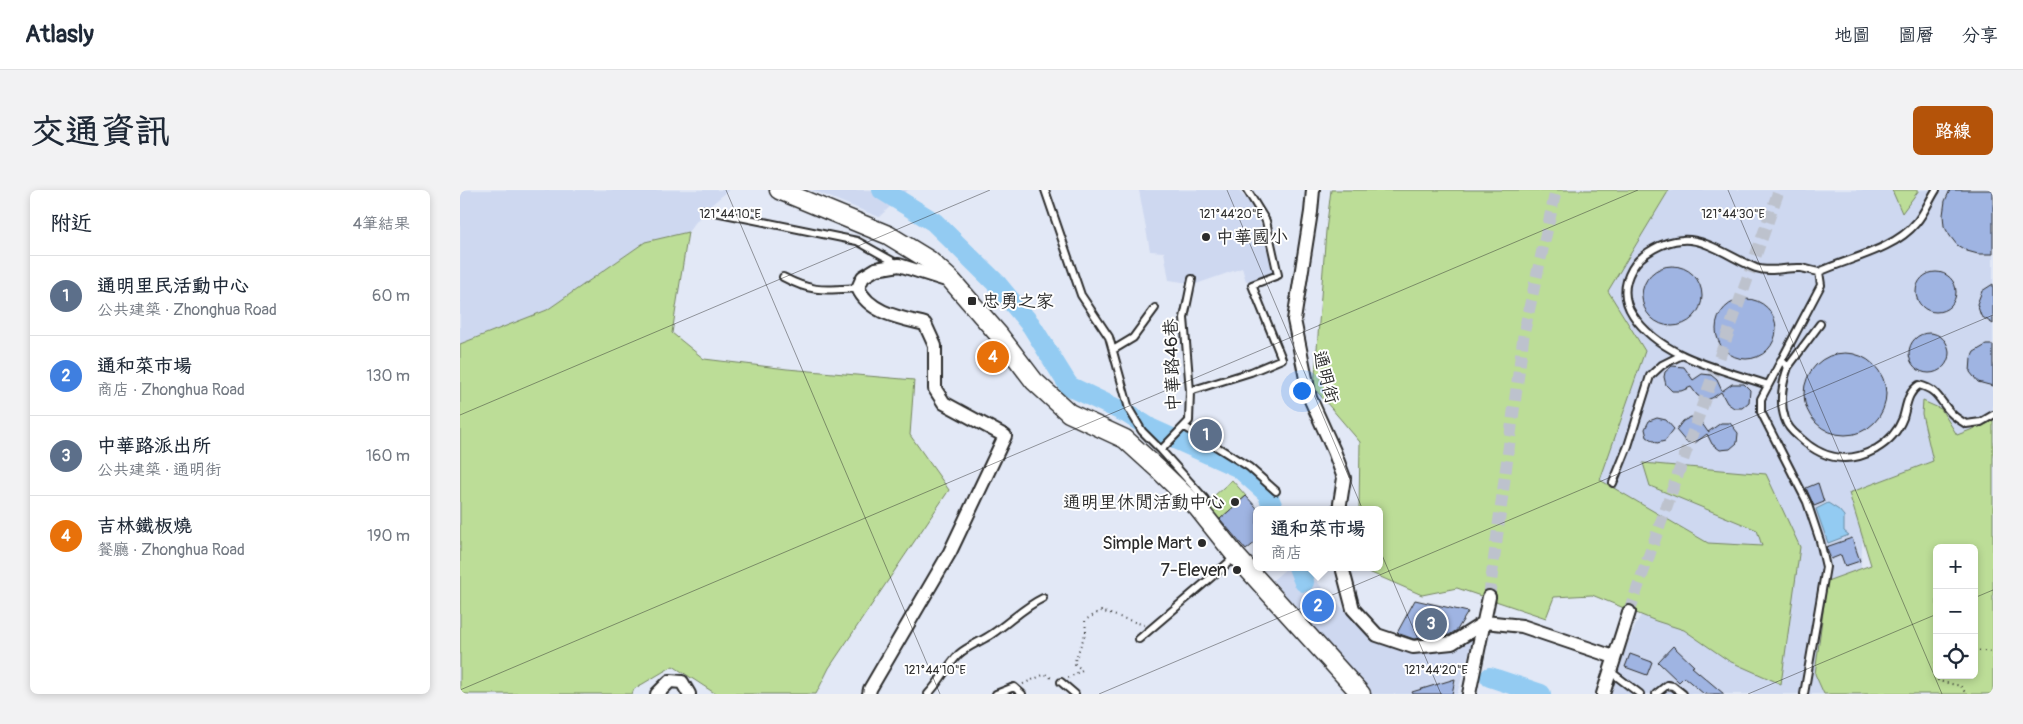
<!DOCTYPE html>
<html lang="zh-TW">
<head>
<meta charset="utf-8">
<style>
  :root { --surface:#fff; --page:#f2f2f3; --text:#1f2937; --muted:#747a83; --line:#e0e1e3; --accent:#b45309 }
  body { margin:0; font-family:Pangolin,"LXGW WenKai TC",sans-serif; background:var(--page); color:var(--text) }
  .controls { position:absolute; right:15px; bottom:15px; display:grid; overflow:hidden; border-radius:8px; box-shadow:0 2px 8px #0003 }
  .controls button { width:45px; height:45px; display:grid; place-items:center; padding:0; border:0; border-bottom:1px solid var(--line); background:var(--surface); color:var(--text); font:25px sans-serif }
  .you { position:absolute; left:841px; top:200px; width:18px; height:18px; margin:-12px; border:4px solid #fff; border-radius:50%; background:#1a73e8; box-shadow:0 0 0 8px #1a73e833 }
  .badge { display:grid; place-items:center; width:32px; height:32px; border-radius:50%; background:var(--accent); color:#fff; font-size:16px; font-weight:700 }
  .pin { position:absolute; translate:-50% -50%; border:2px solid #fff; box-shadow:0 1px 5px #0006 }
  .popup { position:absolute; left:793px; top:316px; width:130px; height:65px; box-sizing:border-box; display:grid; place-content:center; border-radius:8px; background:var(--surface); filter:drop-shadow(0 1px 4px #0005); font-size:16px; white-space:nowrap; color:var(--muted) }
  .popup b { font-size:19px; color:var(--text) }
  .popup::after { content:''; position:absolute; left:50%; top:100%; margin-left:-10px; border:10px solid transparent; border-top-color:var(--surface) }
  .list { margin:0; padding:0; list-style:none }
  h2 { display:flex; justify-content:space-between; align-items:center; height:65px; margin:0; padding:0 20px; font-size:21px }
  h2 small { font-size:16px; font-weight:400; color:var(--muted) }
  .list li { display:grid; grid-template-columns:32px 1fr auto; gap:15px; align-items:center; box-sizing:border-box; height:80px; padding:0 20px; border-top:1px solid var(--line) }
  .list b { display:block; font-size:19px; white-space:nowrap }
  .list p { margin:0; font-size:16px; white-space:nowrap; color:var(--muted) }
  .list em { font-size:16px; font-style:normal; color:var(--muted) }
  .icon { flex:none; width:28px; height:28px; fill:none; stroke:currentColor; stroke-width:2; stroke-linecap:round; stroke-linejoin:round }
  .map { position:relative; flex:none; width:1533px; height:504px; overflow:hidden; border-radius:8px }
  header { display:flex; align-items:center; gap:30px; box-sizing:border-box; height:70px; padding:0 25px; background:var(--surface); border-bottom:1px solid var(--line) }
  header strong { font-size:24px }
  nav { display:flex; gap:28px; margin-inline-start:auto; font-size:18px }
  .intro { display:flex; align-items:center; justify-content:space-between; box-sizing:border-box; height:120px; padding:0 30px }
  h1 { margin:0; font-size:35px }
  .button { padding:12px 22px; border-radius:8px; background:var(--accent); color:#fff; font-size:18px; font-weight:700 }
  main { display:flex; gap:30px; padding:0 30px }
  aside { flex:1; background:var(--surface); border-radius:8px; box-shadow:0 2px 8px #0003 }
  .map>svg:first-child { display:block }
</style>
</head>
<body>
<header>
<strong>Atlasly</strong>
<nav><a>地圖</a><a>圖層</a><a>分享</a></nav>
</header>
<div class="intro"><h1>交通資訊</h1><a class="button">路線</a></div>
<main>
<aside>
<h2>附近<small>4筆結果</small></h2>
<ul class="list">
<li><span class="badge" style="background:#5c6f8a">1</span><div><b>通明里民活動中心</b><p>公共建築 · Zhonghua Road</p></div><em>60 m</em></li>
<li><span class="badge" style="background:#3f7fe0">2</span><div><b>通和菜市場</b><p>商店 · Zhonghua Road</p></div><em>130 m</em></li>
<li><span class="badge" style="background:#5c6f8a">3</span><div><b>中華路派出所</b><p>公共建築 · 通明街</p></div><em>160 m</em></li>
<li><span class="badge" style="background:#e8710a">4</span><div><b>吉林鐵板燒</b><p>餐廳 · Zhonghua Road</p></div><em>190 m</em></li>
</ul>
</aside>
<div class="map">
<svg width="1533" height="504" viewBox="0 0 1533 504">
  <rect width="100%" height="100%" fill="#e2e8f6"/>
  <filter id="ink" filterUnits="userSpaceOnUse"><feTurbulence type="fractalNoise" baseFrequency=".02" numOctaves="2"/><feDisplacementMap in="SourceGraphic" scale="10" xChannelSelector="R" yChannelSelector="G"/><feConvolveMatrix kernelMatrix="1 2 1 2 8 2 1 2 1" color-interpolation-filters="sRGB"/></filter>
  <g filter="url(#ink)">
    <path fill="#ced8f0" d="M 0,0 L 269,0 L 245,20 L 228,42 L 185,52 L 87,120 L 0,154 Z
      M 352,0 L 448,0 L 419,27 Z
      M 679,0 L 778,0 L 796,20 L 814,85 L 786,91 L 782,78 L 736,94 L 709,90 L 704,62 L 690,61 Z
      M 1179,0 L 1533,0 L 1533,242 L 1405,310 L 1393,504 L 1146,504 L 1177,432 L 1206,381 L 1088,305 Z
      M 828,377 L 842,377 L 915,451 L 952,463 L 1015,442 L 997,504 L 910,504 L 813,390 Z"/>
    <path fill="#bcdd97" stroke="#748461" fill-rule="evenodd" d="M 871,0 L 1209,0 L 1148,101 L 1185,161 L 1140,290 L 1248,353 L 1302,356 L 1297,340 L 1190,296 L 1183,273 L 1306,284 L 1340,357 L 1321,494 L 1269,471 L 1224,440 L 1196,431 L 1132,405 L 1094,407 L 1086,428 L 997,398 L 962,405 L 902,379 L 902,377 L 919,377 L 919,320 L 899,320 L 900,252 L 854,198 L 866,41 Z
      M 1432,0 L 1459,0 L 1442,23 Z
      M 228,42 L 212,143 L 244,169 L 327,179 L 454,190 L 450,245 L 489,300 L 369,478 L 356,504 L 256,504 L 213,476 L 174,499 L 172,504 L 0,504 L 0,154 L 87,120 L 185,52 Z
      M 1463,211 L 1481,219 L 1497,245 L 1529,233 L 1533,229 L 1533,504 L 1364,504 L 1355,484 L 1367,391 L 1411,375 L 1389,303 L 1473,271 L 1462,224 ZM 1477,358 L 1514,358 L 1514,485 L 1477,485 Z
      M 772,290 L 786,306 L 760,329 L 746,313 Z"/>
    <path fill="#93cbf2" stroke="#698ba2" d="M 1368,313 L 1379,320 L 1384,326 L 1384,341 L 1389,345 L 1368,353 L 1356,319 Z"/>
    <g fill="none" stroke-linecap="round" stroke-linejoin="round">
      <path stroke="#93cbf2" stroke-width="20" d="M 422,0 L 474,32 L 537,94 L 571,135 L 609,196 L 668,224 L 690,238 L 779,278 L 807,303 L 814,320
        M 838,377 L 844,392
        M 1030,487 L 1081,504"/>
    </g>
    <path fill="#9fb4e2" stroke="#2b2b2b" d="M 1490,0 L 1533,0 L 1533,64 L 1518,64 L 1507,61 L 1497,55 L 1490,46 L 1484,36 L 1483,25 L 1485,11 Z
      M1182 106a30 30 0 1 1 60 0a30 30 0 1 1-60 0Z
      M1456 102a20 20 0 1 1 40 0a20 20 0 1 1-40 0Z
      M 1533,94 L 1533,134 L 1521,126 L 1517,114 L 1522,101 Z
      M1256 139a30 30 0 1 1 60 0a30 30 0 1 1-60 0Z
      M1449 163a20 20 0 1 1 40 0a20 20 0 1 1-40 0Z
      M 1526,155 L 1533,155 L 1533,196 L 1518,192 L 1510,182 L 1511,168 L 1514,162 Z
      M1344 204a41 41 0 1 1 82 0a41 41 0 1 1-82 0Z
      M 1212,176 L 1224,177 L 1233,190 L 1242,184 L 1251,185 L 1257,190 L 1262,201 L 1272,194 L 1284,194 L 1290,200 L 1289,212 L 1282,218 L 1274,218 L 1267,213 L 1261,202 L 1252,208 L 1244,210 L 1237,205 L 1231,197 L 1221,201 L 1212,201 L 1206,195 L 1204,187 L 1205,182 Z
      M 1231,227 L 1239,229 L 1248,242 L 1261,233 L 1270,233 L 1278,243 L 1277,253 L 1270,259 L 1260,260 L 1252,254 L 1247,244 L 1235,253 L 1226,252 L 1216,240 L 1223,231 Z
      M 1197,228 L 1206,230 L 1214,239 L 1205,251 L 1197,253 L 1187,247 L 1185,239 L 1189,231 Z
      M 1358,293 L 1364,312 L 1354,316 L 1346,298 Z
      M 786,306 L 797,318 L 797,351 L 786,360 L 760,329 Z
      M 1392,348 L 1400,371 L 1385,376 L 1381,365 L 1371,369 L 1366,357 Z
      M 955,410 L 1008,422 L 997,440 L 989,445 L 954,449 L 937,443 Z
      M 1213,456 L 1234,476 L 1232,477 L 1264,504 L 1244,504 L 1224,487 L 1219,492 L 1198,472 Z
      M 1170,464 L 1192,472 L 1187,485 L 1165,477 Z
      M 995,489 L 992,504 L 953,504 L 952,502 Z"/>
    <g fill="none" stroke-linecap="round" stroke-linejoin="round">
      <path stroke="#bdc2cd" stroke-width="12" stroke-dasharray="12 6" stroke-linecap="butt" d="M 1029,407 L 1064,142 L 1096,0
        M 1169,422 L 1319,0"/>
      <g stroke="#2b2b2b" stroke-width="10">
        <path id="lane" d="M 585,0 L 621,105 L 649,147 L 669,219 L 682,241 L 701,260
          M 245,20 L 397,51 L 438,74
          M 1359,82 C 1389,68 1434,60 1456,33 C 1464,24 1469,11 1476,0
          M 323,87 C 353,103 365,100 398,98
          M 732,89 L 724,128 L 730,201 L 729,231 L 701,260 L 745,309 L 738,317
          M 653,160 L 673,148 L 695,118
          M 1321,170 L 1328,177 C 1322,194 1319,211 1325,229 C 1327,236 1334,243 1339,247 C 1362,269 1387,275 1416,259 C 1428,252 1438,241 1443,228 C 1447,215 1447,203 1459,195 C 1479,200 1479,211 1492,224 C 1496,228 1501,231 1506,234 L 1521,232 L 1533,225
          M 1328,177 L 1360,134
          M 1308,195 C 1262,179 1201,168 1173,125 C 1163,110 1163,95 1172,79 C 1181,63 1204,51 1222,50 C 1246,48 1273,69 1296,78 C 1311,83 1326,77 1341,78 C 1347,79 1353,81 1359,82 L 1361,95 L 1301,209 L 1301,222 L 1347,312 L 1360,351 L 1366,377 L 1344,504
          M 730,201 L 791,182 L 822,169 L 792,95 L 818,85 L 806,31 L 787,0
          M 725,237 L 789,277 L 816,301
          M 1153,293 L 1168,256 L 1190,186 L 1202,175 L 1222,165
          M 679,449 L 775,367
          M 1151,482 L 1180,504
          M 601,492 L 615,504
          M 468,504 C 480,492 487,476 499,464 C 508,456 522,451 532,444 C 550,432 564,417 583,408
          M 536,504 L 554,497 L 562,504
          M 1196,504 L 1207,495 L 1213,496 L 1223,504"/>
      </g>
      <g stroke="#2b2b2b" stroke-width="16">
        <path id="street" d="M 853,0 L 851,22 L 834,130 L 850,208 L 874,261 L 884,288 L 879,320
          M 882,377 L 893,419 L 917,445 L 953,457 L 992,453 L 1025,432
          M 1025,432 L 1062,436 L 1154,467
          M 197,504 L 210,491 L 222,492 L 229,504
          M 409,504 L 410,499 L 490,362 L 545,246 L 484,213 L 475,199 L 475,156 L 465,134 C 441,128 409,123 398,98 L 403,87 L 416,79 L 439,75 L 489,91
          M 1009,504 L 1029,407
          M 1143,504 L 1169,422"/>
      </g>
      <g stroke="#2b2b2b" stroke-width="21">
        <path id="secondary" d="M 319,0 L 428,45 L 469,70 L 492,91 L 539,145 L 574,191 L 609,223 L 665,249 L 698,279 L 737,317 L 776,366 L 901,504"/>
      </g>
      <path stroke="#2b2b2b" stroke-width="2" stroke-dasharray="1 4" stroke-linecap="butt" d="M 1514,460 L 1533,462
        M 1477,468 L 1475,469 L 1477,483
        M 1477,485 L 1478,491 L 1501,496 L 1506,504
        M 608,488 L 622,480 L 614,473 L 626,442 L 625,430 L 641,421 L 684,435
        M 563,494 L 585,484 L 593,489"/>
      <use href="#lane" stroke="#fff" stroke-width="6"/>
      <use href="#street" stroke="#fff" stroke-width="12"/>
      <use href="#secondary" stroke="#fff" stroke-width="18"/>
    </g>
  </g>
  <path fill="none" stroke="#2b2b2b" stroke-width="1" stroke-opacity="0.45" d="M 266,0 L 480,504M 767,0 L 981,504M 1268,0 L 1482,504M 0,225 L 530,0M 1514,408 L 1533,400M 0,500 L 1178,0M 639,504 L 1533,125M 1288,504 L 1477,424"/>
  <g fill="#2b2b2b" stroke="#fff" stroke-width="2">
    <circle cx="746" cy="47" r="5"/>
    <rect x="507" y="106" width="10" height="10" rx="2.5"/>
    <circle cx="775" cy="312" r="5"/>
    <circle cx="742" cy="353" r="5"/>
    <circle cx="777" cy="380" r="5"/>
  </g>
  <g text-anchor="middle" stroke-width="4" stroke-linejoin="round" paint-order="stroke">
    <g font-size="18" fill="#2b2b2b" stroke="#fff" text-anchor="end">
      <text x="756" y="53" text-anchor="start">中華國小</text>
      <text x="522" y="117" text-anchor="start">忠勇之家</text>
      <text x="765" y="318">通明里休閒活動中心</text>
      <text x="732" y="359">Simple Mart</text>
      <text x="767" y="386">7-Eleven</text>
    </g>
    <g font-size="18" fill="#2b2b2b" stroke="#fff">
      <text transform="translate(712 175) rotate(-92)" y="6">中華路46巷</text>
      <text transform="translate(866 187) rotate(75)" y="6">通明街</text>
    </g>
  </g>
  <g font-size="12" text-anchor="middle" fill="#2b2b2b" stroke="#fff" stroke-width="4" stroke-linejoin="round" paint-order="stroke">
    <text x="270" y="28">121°44'10"E</text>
    <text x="771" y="28">121°44'20"E</text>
    <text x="1273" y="28">121°44'30"E</text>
    <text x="475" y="484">121°44'10"E</text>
    <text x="976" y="484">121°44'20"E</text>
  </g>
</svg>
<div class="controls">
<button>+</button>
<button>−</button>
<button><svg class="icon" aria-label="locate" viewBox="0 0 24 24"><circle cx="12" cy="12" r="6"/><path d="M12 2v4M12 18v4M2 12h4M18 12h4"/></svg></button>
</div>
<div class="you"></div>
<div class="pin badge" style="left:746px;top:245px;background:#5c6f8a">1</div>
<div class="pin badge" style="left:858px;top:416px;background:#3f7fe0">2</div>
<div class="popup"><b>通和菜市場</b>商店</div>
<div class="pin badge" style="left:971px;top:434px;background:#5c6f8a">3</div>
<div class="pin badge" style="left:533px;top:167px;background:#e8710a">4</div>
</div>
</main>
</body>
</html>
